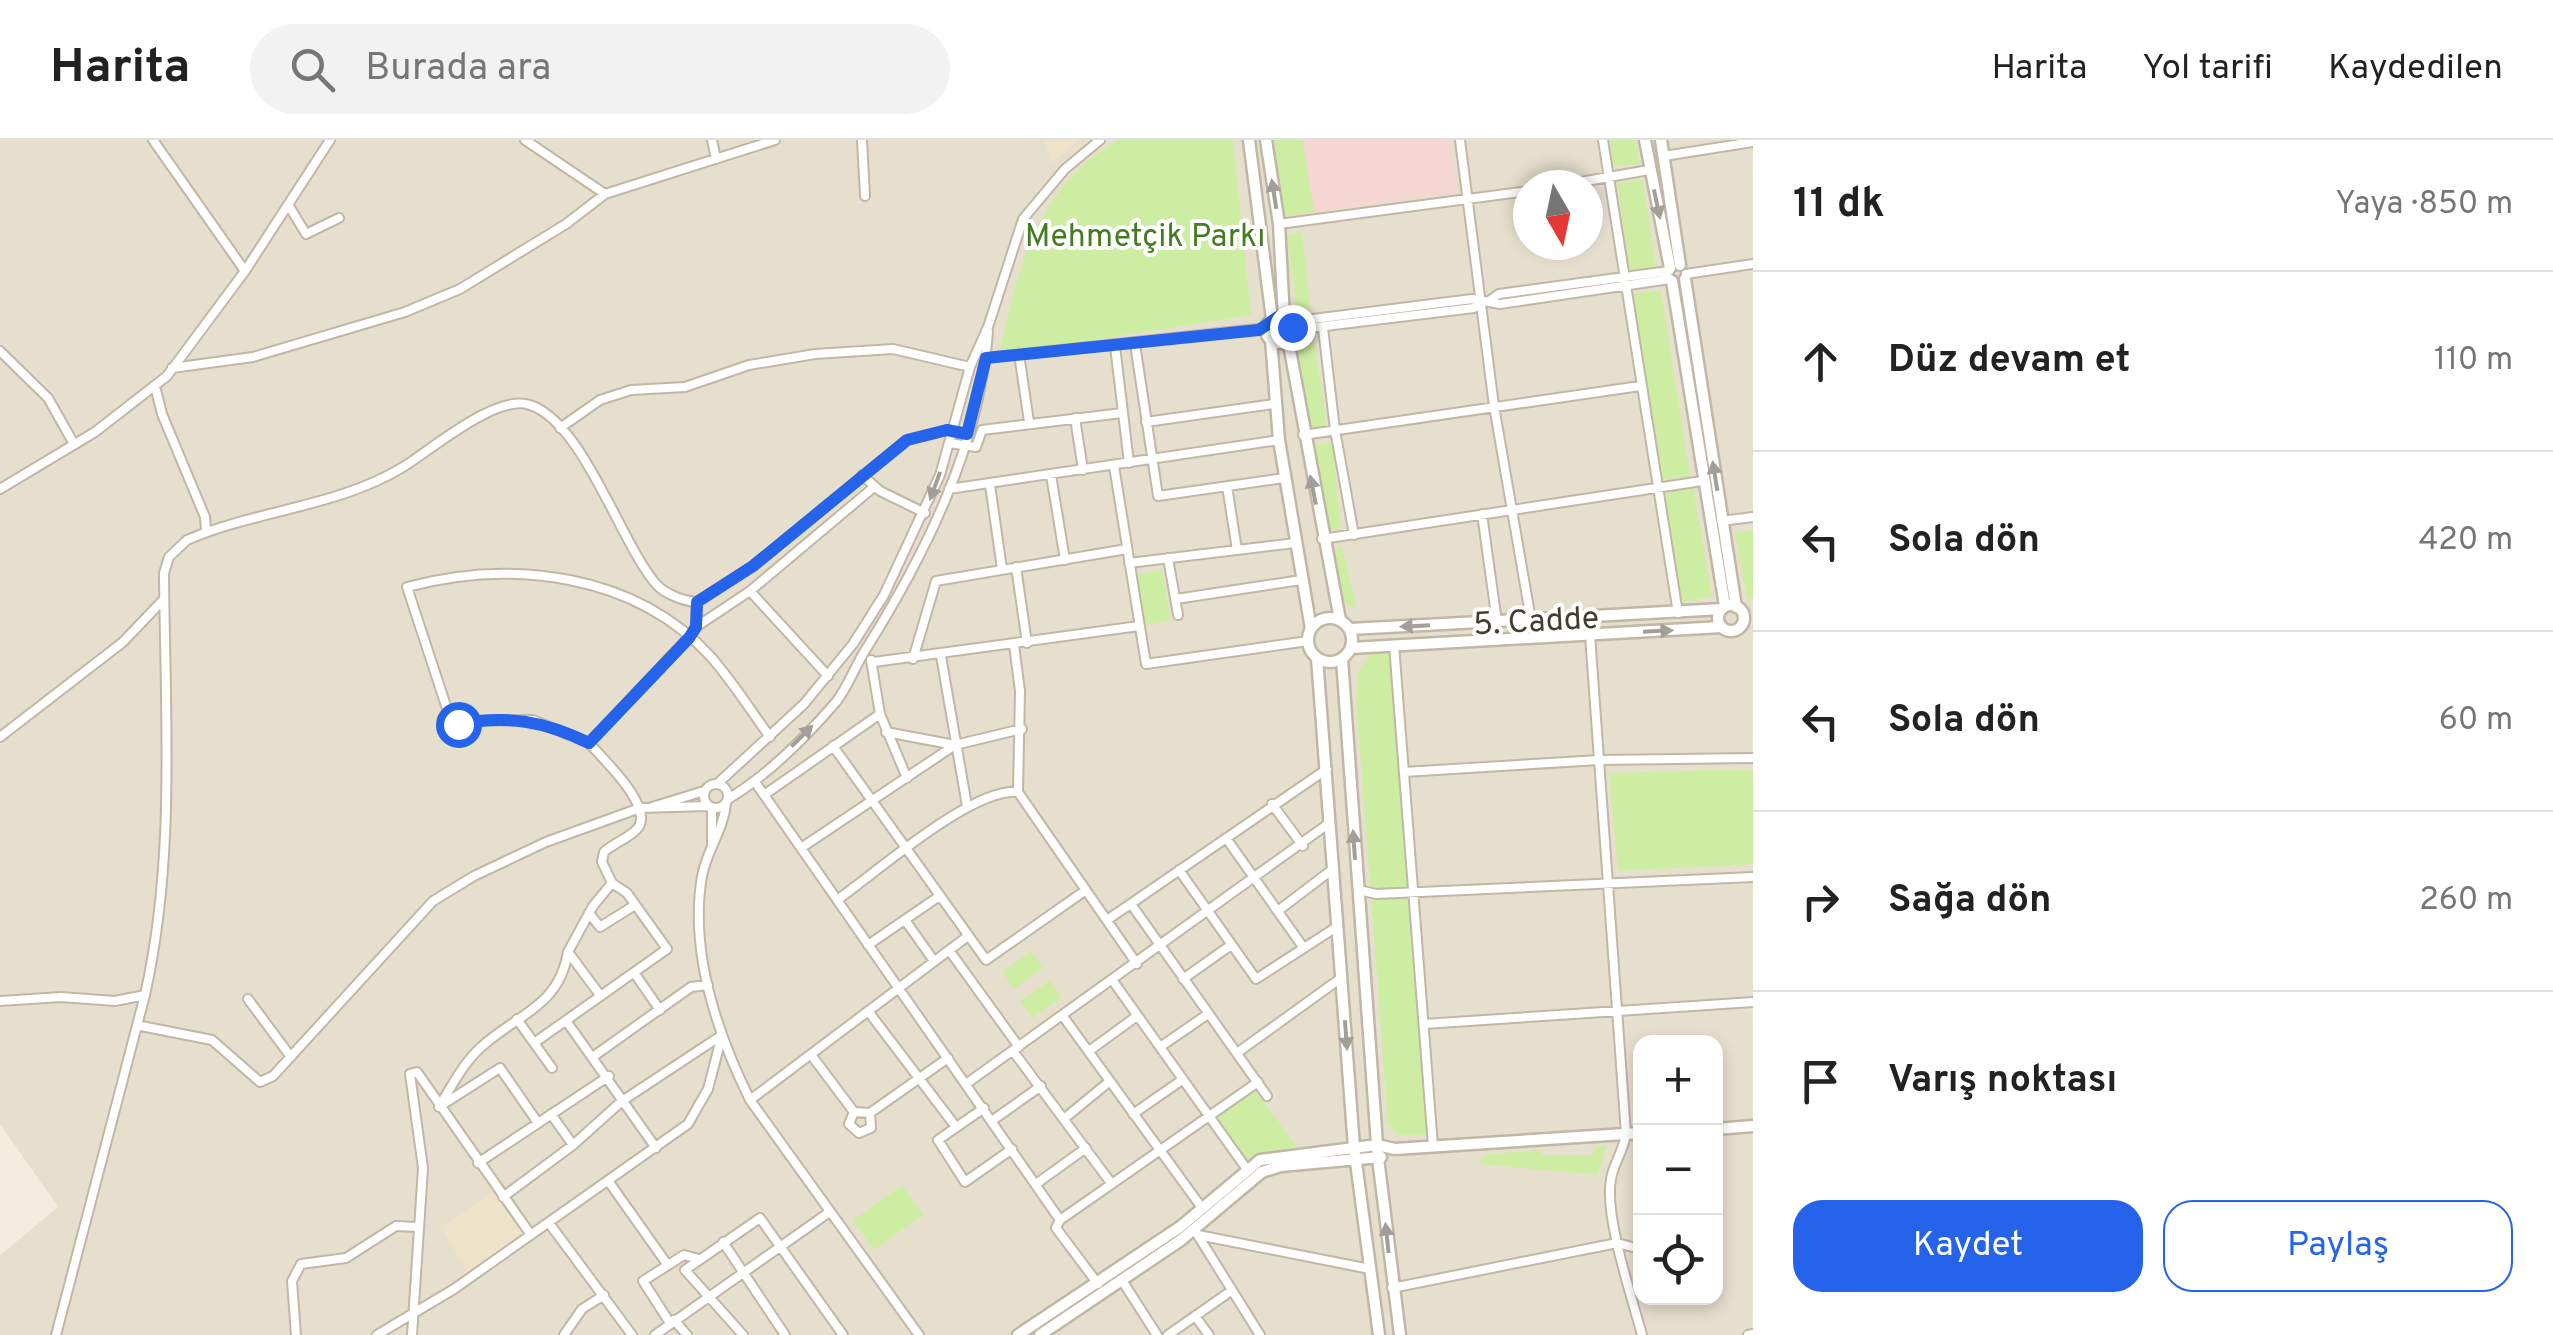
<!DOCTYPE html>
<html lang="tr">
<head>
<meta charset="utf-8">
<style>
  :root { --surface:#fff; --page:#f2f2f2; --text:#222; --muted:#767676; --line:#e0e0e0; --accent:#2563eb }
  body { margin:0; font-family:Overpass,sans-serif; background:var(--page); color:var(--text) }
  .controls { position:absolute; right:30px; bottom:30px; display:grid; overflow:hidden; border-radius:20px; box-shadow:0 5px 15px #0003 }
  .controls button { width:90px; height:90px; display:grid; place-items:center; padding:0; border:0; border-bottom:2px solid var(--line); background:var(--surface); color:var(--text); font:50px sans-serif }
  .compass { position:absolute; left:1513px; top:30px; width:90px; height:90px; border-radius:50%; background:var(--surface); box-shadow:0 5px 15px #0003; rotate:171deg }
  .stop { position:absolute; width:30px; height:30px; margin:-22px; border:8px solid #2563eb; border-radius:50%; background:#fff }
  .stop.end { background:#2563eb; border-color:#fff; box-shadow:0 2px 10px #0008 }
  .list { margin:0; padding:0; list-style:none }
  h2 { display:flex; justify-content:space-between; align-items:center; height:130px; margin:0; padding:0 40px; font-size:42px }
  h2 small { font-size:32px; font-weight:400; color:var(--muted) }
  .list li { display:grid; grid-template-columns:65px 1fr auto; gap:30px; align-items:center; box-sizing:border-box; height:180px; padding:0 40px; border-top:2px solid var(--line) }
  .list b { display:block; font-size:38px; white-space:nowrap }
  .list em { font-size:32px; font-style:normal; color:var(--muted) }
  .actions { display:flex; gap:20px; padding:30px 40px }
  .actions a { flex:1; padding:22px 0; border:2px solid var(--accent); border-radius:30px; text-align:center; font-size:35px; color:var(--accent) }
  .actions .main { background:var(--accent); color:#fff }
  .icon { flex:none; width:55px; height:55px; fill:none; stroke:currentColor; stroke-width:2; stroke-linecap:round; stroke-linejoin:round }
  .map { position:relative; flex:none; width:1753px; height:1195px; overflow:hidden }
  header { display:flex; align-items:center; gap:60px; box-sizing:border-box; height:140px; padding:0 50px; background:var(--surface); border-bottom:2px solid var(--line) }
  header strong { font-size:48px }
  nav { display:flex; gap:55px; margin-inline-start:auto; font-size:35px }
  .search { width:700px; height:90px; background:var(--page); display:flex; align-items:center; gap:25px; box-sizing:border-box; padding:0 35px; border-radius:55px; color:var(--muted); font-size:38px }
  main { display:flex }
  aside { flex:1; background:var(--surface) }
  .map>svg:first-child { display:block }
</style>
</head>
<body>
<header>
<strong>Harita</strong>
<div class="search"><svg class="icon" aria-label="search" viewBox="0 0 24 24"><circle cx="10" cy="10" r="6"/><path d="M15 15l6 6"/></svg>Burada ara</div>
<nav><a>Harita</a><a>Yol tarifi</a><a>Kaydedilen</a></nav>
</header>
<main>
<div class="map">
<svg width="1753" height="1195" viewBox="0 0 1753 1195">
  <rect width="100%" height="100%" fill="#f3ede0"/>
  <path fill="#e7dfce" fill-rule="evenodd" d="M 0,0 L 1753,0 L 1753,1195 L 0,1195 L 0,1115 L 58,1067 L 0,984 ZM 1528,45 L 1588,45 L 1588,105 L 1528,105 ZM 1640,902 L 1716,902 L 1716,1158 L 1640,1158 Z"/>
  <path fill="#eee3c8" d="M 1045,0 L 1079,0 L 1051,23 Z
    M 492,1052 L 523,1094 L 468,1132 L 441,1088 Z"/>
  <path fill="#f6d6d2" d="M 1303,0 L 1449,0 L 1456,53 L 1314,72 Z"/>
  <path fill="#cdeda3" d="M 1119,0 L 1233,0 L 1251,175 L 999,215 C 1017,129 1037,45 1119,0 Z
    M 1274,0 L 1303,0 L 1314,72 L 1285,76 Z
    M 1610,0 L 1636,0 L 1640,24 L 1614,27 Z
    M 1643,39 L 1656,128 L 1630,132 L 1617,43 Z
    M 1302,91 L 1311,177 L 1298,179 L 1287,95 Z
    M 1661,150 L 1690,336 L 1663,339 L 1633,154 Z
    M 1314,202 L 1327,286 L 1309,289 L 1298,204 Z
    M 1332,303 L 1341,388 L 1329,390 L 1311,305 Z
    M 1693,346 L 1712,457 L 1682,462 L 1665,354 Z
    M 1753,390 L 1753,460 L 1747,459 L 1735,392 Z
    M 1342,406 L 1357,469 L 1343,462 L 1332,409 Z
    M 1162,430 L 1170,476 L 1167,481 L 1140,486 L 1133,435 Z
    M 1369,514 L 1389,514 L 1428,995 L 1397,995 L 1388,983 L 1356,558 L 1358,532 Z
    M 1753,629 L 1753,724 L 1618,731 L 1609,633 Z
    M 1031,811 L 1043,828 L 1014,849 L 1002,832 Z
    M 1050,840 L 1062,857 L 1032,878 L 1020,861 Z
    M 1255,951 L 1298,1008 L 1270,1011 L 1243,1022 L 1214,979 Z
    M 1607,1005 L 1598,1035 L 1477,1024 L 1487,1014 L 1542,1010 L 1542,1015 L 1593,1015 L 1597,1006 Z
    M 902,1045 L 923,1075 L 874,1110 L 853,1080 Z"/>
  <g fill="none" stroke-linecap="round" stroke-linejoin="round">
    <g stroke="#c1b7a5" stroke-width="12">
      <path id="minor" d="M 153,0 L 245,131
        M 525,0 L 605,54
        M 712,0 L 716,19
        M 862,0 L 865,56
        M 1460,0 L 1494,266 L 1531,480
        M 1603,0 L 1678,473
        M 1664,16 L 1753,2
        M 1563,45 L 1649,30
        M 289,66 L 306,94 L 339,78
        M 1279,84 L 1528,51
        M 1686,134 L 1753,124
        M 1489,161 L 1499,154 L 1669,131
        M 1289,182 L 1472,159 L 1500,164 L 1670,139
        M 1323,188 L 1335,290 L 1354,395
        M 1292,190 L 1474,168 L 1480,162
        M 1135,204 L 1158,356 L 1284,338
        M 1115,206 L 1129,323
        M 0,211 L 48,258 L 74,304
        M 1019,214 L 1029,282
        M 986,218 L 1266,188
        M 172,228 L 253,217 L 405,172 L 460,149 L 566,84 L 605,54 L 775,0
        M 155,246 L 162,274 L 205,377 L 206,391
        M 1075,278 L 1083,330
        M 1146,282 L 1274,264
        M 560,288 L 600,260 L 631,250 L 685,247 L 749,225 L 815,214 L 893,209 L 970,227
        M 1303,295 L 1640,246
        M 949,303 L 976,307 L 982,290 L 1122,273
        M 1114,326 L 1146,524 L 1308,501
        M 862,335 L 880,351 L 925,373
        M 1051,335 L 1065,420
        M 990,345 L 1002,429
        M 1227,346 L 1237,410
        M 0,349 L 95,292 L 167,236 L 245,131 L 330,0
        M 949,349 L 1279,300
        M 1482,374 L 1497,482
        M 1721,381 L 1753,377
        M 1322,399 L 1702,341
        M 1168,418 L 1178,475
        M 1129,423 L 1295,403
        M 1016,427 L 1027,503
        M 750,451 L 828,536
        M 1176,459 L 1301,440
        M 696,487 L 750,451 L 874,347
        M 1590,495 L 1626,994 C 1623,1012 1613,1025 1611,1039 C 1604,1076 1632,1157 1642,1195
        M 1014,505 L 1020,551 L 1018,652 L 1137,824
        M 1394,505 L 1433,1006
        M 941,516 L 967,666
        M 913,519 L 936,441 L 1127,409
        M 871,520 L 880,574 L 907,638
        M 874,522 L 1139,486
        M 886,592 L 955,605
        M 0,597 L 123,502 L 164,459
        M 589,603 L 533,580 L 451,581 L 407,447 C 511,419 635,433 711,517 C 733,542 751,571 770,597
        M 833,606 L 986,820 L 1086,750
        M 1404,632 L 1599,620 L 1753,618
        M 755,642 L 1060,1080
        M704 656a12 12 0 1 1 24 0a12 12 0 1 1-24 0Z
        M 717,644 L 804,564 L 853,504 L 884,455 L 940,335 L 970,227 L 988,187 L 1023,79 L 1065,29 L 1100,0
        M 764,655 L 880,574
        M 728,659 C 768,635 805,598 836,562 C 848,547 855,526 866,509 C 925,415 980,305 988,192
        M 726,663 C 724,690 707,709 702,736 C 689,812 717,893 750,960 L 919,1195
        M 1272,664 L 1303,706
        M 652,667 L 704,651
        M 1226,698 L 1303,807
        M 712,704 L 712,668
        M 801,708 L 955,605 L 1022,589
        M 1179,730 L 1256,839 L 1338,786
        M 1359,750 L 1376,754 L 1753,737
        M 837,760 C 877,732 973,647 1018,652
        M 1131,764 L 1267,956
        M 1279,770 L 1333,729
        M 589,773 L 600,787 L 635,765
        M 905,780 L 934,821
        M 1107,780 L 1327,629
        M 868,805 L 938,757
        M 949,810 L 1019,907
        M 635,834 L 660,870
        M 1183,839 L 1231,805
        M 1113,841 L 1246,1028
        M 600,855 L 568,812 L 593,766 L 612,743 L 602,722 L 604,712 C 614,703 629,698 637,689 C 656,668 602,618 589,603 L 689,497 L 696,487 L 697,462
        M 248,859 L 291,917
        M 0,861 L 61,857 L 115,861 L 145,855 C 176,717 165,574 164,433 L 169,417 L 187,400 C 256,370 338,367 403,327 C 431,310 497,253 530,265 C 583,282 621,404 656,444 C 665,454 683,461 697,462 L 753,426 L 907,300 L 947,290 L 967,294
        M 868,871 L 956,987
        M 1062,875 L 1202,1068
        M 517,879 L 534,903
        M 567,882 L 656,1008
        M 1424,884 L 1753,862
        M 141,886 L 212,900 L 260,942 L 273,936 L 433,761 L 474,736 L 546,702 L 640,668 L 708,666
        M 1160,907 L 1208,874
        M 1013,911 L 1111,1043
        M 1089,911 L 1137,876
        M 1237,913 L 1341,838
        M 594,916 L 691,847 L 708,845
        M 812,916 L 854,972
        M 552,928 L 534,903 L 667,809 L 627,753 L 612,743
        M 966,944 L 1328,684
        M 750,960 L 968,796
        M 442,965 L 500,928 L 538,983
        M 439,967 C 452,946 462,925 480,908 C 517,874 559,867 568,812
        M 984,968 L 938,1000 L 965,1042 L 1012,1009
        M 854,972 L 870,973 L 948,918
        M 854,972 L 849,984 L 859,993 L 871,988 L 870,973
        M 551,974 L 573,1005
        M 1133,974 L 1182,940
        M 1065,978 L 1110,941
        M 993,980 L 1041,946
        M 478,1023 L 609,936
        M 609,1042 L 667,1124
        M 1036,1044 L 1086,1008
        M 503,1057 L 573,1005 L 622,961 L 722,895
        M 549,1083 L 632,1195
        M 1197,1094 L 1260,1195
        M 1198,1095 L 1370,1129
        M 723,1102 L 785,1195
        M 1123,1142 L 1157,1195
        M 1098,1144 L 1056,1088 L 1060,1080 L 1258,942
        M 1392,1148 L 1617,1103 L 1640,1109
        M 1195,1176 L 1209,1195
        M 674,1180 L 687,1195
        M 670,1183 L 643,1141 L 684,1115 L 699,1119
        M 56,1195 L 145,855
        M 296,1195 L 292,1141 L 301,1124 L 346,1118 L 396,1086 L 417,1087
        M 377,1195 L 454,1149 L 688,984 L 708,949 L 722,895
        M 412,1195 L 423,1028 L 410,934 L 417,932 L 531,1095
        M 564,1195 L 582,1169 L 604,1155
        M 655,1195 L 828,1073
        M 743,1195 L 685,1130 L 760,1078 L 843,1195
        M 1168,1195 L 1231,1151
        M 1748,1195 L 1753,1194"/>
    </g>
    <g stroke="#c1b7a5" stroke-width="15">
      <path id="tertiary" d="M 1249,0 L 1272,179
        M 1266,0 L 1279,84 L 1284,178
        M 1645,0 L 1670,128
        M 1661,0 L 1680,125
        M 1685,139 L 1736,467
        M 1672,141 L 1725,466
        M1266 190a13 13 0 1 1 26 0a13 13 0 1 1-26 0Z
        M 1288,199 L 1340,480
        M 1271,200 L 1279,300 L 1311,489
        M1718 478a13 13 0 1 1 26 0a13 13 0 1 1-26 0Z
        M1308 500a22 22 0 1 1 44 0a22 22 0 1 1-44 0Z
        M 1350,489 L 1722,469
        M 1351,508 L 1722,487
        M 1317,518 L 1354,1007 L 1379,1195
        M 1342,519 L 1378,1018 L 1400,1195
        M 1716,989 L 1753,986
        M 1018,1195 L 1180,1087 L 1260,1020 L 1377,1005 L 1395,1009 L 1640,993
        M 1040,1195 L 1181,1100 L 1262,1032 L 1281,1026 L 1381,1017"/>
    </g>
    <use href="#minor" stroke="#fff" stroke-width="8"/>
    <use href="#tertiary" stroke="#fff" stroke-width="10"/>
  </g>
  <defs><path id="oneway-solid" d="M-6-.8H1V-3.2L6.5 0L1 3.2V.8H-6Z" transform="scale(2.5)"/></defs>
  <g fill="#a29e98">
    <use href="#oneway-solid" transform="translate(1274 54) rotate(-99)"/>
    <use href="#oneway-solid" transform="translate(1657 64) rotate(78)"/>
    <use href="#oneway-solid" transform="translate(1715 336) rotate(-99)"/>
    <use href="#oneway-solid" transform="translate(935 346) rotate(110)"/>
    <use href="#oneway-solid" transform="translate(1313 350) rotate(-101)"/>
    <use href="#oneway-solid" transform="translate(1415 486) rotate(177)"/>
    <use href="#oneway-solid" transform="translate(1658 491) rotate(-3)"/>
    <use href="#oneway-solid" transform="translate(802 596) rotate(-45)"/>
    <use href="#oneway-solid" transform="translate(1354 705) rotate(-94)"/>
    <use href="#oneway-solid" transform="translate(1346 895) rotate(86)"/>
    <use href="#oneway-solid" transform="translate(1387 1098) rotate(-96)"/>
  </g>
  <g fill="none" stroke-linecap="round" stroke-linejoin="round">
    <path stroke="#2563eb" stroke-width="12" d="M 458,584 C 508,575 544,581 589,603 L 689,498 L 696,487 L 697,462 L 753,426 L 907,300 L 947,290 L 967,294 L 986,218 L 1259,190 L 1278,177 L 1292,187"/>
  </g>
  <g text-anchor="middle" stroke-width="8" stroke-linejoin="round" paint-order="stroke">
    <g font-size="32" fill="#437c1f" stroke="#fff">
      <text x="1145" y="106">Mehmetçik Parkı</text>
    </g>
    <g font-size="32" fill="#443c31" stroke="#fff">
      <text transform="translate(1536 480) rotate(-3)" y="11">5. Cadde</text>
    </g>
  </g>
</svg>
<div class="controls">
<button>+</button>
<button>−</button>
<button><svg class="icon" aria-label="locate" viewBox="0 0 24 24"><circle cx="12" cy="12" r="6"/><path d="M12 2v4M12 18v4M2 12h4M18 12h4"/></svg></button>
</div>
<svg class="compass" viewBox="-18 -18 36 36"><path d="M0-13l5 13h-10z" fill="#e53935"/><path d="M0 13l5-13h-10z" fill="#767676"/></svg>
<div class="stop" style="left:458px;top:584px"></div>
<div class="stop end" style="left:1292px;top:187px"></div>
</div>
<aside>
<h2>11 dk<small>Yaya · 850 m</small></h2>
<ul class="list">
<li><svg class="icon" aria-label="ahead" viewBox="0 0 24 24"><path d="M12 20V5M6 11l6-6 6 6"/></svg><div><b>Düz devam et</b></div><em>110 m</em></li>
<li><svg class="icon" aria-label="left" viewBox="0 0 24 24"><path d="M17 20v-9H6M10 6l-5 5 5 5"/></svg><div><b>Sola dön</b></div><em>420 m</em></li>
<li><svg class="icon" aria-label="left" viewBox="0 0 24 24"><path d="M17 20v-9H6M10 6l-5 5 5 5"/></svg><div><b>Sola dön</b></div><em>60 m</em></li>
<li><svg class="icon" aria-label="right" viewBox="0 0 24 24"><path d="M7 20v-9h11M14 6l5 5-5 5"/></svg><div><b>Sağa dön</b></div><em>260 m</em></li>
<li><svg class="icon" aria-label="arrive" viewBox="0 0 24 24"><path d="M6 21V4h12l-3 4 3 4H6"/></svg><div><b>Varış noktası</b></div></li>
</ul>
<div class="actions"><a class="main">Kaydet</a><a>Paylaş</a></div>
</aside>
</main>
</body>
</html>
